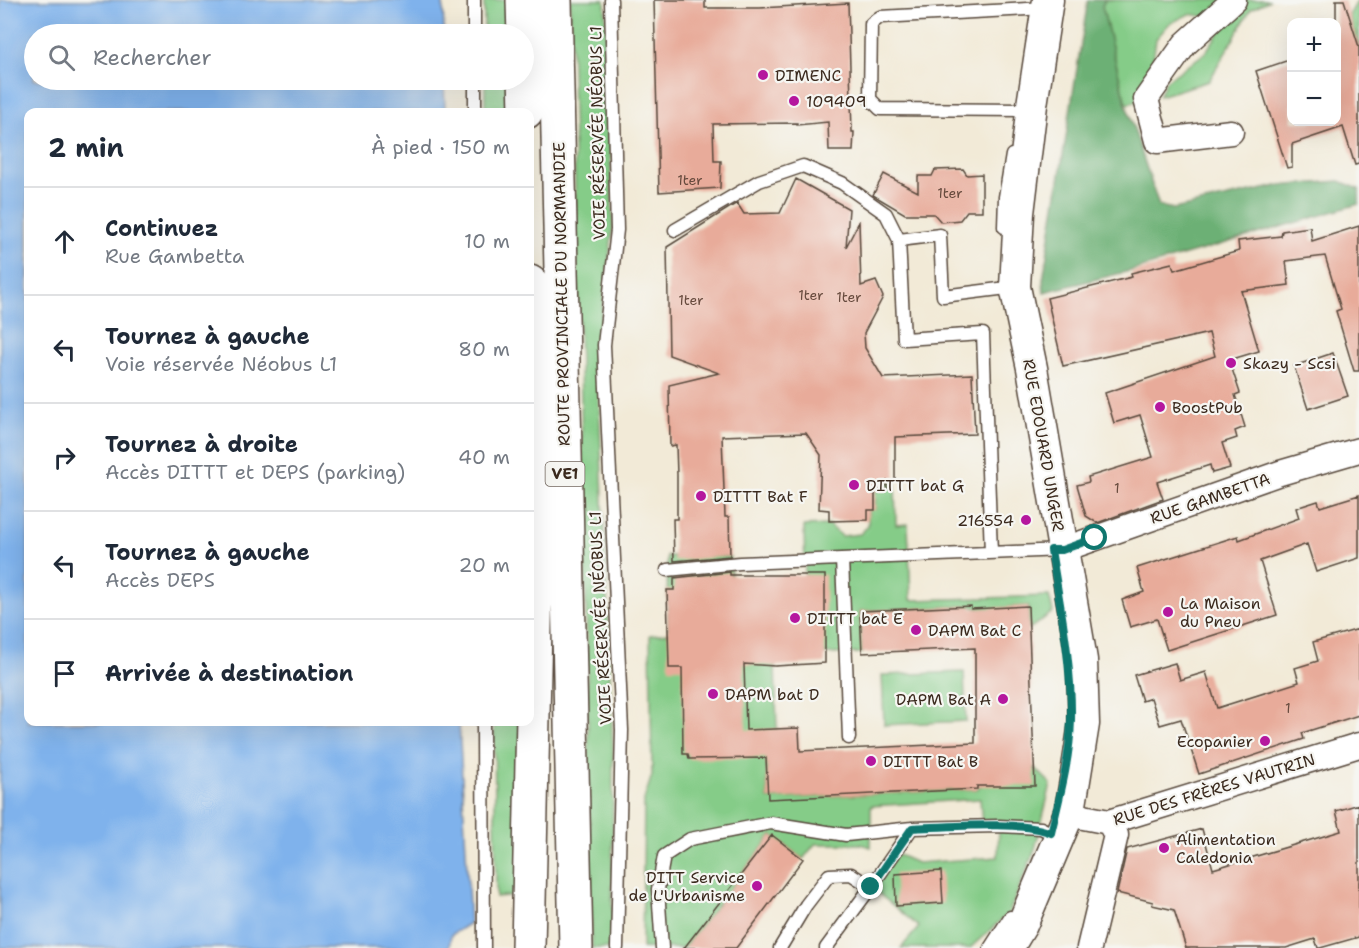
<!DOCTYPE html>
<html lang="fr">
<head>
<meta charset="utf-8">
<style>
  :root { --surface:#fff; --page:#f6f6f7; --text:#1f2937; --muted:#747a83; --line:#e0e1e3 }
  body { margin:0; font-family:"Shantell Sans",sans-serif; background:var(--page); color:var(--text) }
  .controls { position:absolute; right:18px; top:18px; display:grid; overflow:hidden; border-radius:12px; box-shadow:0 6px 24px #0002 }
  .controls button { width:54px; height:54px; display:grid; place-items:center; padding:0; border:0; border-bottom:2px solid var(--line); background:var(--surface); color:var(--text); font:30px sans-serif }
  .stop { position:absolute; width:18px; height:18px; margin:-14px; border:4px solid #0f766e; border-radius:50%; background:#fff }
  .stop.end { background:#0f766e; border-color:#fff; box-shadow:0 2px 6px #0008 }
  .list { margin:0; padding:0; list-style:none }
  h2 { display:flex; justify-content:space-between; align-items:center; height:78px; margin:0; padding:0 24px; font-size:26px }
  h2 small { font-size:20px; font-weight:400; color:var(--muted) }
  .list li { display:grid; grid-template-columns:39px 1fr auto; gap:18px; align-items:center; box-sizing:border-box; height:108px; padding:0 24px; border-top:2px solid var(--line) }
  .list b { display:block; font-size:22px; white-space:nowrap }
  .list p { margin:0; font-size:20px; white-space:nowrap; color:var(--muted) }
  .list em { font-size:20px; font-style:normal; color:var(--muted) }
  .icon { flex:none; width:33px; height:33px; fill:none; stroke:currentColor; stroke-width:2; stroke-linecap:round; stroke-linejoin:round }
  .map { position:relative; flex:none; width:1359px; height:948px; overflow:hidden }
  .search { position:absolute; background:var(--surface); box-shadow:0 6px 24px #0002; left:24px; top:24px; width:510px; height:66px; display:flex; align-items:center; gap:15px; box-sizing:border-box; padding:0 21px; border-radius:33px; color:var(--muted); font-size:22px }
  .panel { position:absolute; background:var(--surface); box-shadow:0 6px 24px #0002; left:24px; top:108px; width:510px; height:618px; border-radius:12px }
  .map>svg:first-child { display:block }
</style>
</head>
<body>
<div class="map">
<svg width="1359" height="948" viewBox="0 0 1359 948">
  <rect width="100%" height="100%" fill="#f6f6f2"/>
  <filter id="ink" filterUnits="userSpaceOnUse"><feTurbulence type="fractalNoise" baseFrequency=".0167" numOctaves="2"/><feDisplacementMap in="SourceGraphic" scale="12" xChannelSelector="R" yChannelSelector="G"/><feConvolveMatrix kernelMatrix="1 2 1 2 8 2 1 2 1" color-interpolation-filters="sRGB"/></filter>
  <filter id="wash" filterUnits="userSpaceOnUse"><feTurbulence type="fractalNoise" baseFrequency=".008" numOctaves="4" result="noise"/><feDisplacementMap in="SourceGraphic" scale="24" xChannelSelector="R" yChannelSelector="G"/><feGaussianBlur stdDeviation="1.35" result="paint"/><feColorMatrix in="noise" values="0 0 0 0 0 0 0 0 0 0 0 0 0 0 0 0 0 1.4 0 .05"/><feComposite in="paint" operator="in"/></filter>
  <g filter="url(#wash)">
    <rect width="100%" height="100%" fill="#f2ead7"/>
    <path fill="#85cc88" stroke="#607b53" stroke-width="1.5" d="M 484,0 L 507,0 L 508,34 L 484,34 Z
      M 570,0 L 605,0 L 613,228 L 597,348 L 613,751 L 612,948 L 592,948 L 585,549 Z
      M 1105,0 L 1270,0 L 1251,9 L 1209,81 L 1159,96 L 1166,81 L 1205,53 L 1227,20 L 1189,14 L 1169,24 L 1156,39 L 1150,82 L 1135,102 L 1126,104 L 1102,6 Z
      M 1358,0 L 1359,0 L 1359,48 L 1349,15 Z
      M 485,80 L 508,80 L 509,112 L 485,112 Z
      M 887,481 L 895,481 L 896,525 L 908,524 L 911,600 L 1049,596 L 1053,612 L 1029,629 L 1028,606 L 980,609 L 971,606 L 860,611 L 862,653 L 825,654 L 805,575 L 804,526 L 829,525 L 842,536 L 860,534 L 868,526 L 868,510 L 875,509 L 875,490 L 887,490 Z
      M 667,556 L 730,557 L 731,575 L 775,666 L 777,729 L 765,730 L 768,799 L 977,789 L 980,786 L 1034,767 L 1051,784 L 1035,849 L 1009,913 L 970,948 L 901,948 L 919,927 L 871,887 L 894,853 L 917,863 L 998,857 L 999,826 L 982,826 L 980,799 L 871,806 L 871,847 L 860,844 L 815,844 L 803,859 L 772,835 L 684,948 L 642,948 L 644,800 L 652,775 L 650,635 L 668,633 Z
      M 964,672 L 966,721 L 884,725 L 882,675 Z
      M 494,722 L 521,722 L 519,895 L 496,897 Z"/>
    <path fill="#6cb074" stroke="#546d49" stroke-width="1.5" d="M 1088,0 L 1105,0 L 1102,6 L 1126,104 L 1159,206 L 1174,209 L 1277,186 L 1340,181 L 1359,189 L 1359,204 L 1138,269 L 1044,292 L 1043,280 Z"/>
    <path fill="#7fb2ec" stroke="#5d6e85" stroke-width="1.5" d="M 0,0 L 443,0 L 444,34 L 34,34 L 34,80 L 444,80 L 445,112 L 28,112 L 28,722 L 459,722 L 470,923 L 451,935 L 449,948 L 0,948 Z"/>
    <g id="blocks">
      <path fill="#e8ab9a" d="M 654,0 L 705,0 L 705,8 L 760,8 L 848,3 L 852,132 L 854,132 L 853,151 L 829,151 L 828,122 L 797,125 L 797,123 L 713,124 L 714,161 L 721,161 L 720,188 L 659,192 Z
        M 1336,0 L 1344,0 L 1359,47 L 1359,164 L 1355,165 L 1343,127 L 1292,144 L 1292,167 L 1287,168 L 1256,71 L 1292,59 L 1292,122 L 1336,122 Z
        M 963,169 L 967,175 L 982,174 L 982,211 L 967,211 L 960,220 L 941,222 L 934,214 L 905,214 L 873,195 L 884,174 L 918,192 L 918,176 L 932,176 L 935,170 Z
        M 796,179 L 849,209 L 846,247 L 859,222 L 861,286 L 876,281 L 883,297 L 864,333 L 865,348 L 883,378 L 972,374 L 975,434 L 895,437 L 895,481 L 887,481 L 887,490 L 875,490 L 875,510 L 868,510 L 868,520 L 829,521 L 829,510 L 819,509 L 821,455 L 806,433 L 722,436 L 725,517 L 729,517 L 730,556 L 674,561 L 673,519 L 677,519 L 677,475 L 676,445 L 670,446 L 669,385 L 719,373 L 669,355 L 667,247 L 737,203 L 744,214 L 780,213 Z
        M 1359,226 L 1359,371 L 1354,371 L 1336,311 L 1341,309 L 1325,256 L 1286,261 L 1289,285 L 1241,291 L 1259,351 L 1229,360 L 1240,393 L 1235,395 L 1245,427 L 1235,431 L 1237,438 L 1222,443 L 1230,468 L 1212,473 L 1210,465 L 1157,482 L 1163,499 L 1097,523 L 1086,516 L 1077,485 L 1089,482 L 1088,477 L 1153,457 L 1140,415 L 1114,423 L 1105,393 L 1215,356 L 1209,333 L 1063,366 L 1047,298 L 1132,277 L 1131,273 L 1172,263 L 1174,270 L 1239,251 L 1238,241 L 1281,236 L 1282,231 L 1310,227 L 1312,241 Z
        M 1333,353 L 1348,396 L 1308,409 L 1294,366 Z
        M 1359,495 L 1359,558 L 1316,572 L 1307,544 L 1260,561 L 1277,615 L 1167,650 L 1157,619 L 1130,627 L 1122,600 L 1144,592 L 1137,568 L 1238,536 L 1239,540 L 1299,518 L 1296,508 L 1318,501 L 1320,507 Z
        M 730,572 L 730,575 L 825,575 L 825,663 L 775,666 L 744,664 L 746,730 L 799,728 L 800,751 L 975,743 L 975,648 L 862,653 L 860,611 L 971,606 L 971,609 L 1028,606 L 1035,786 L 977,786 L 977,789 L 768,799 L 766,758 L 689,759 L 688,754 L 683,754 L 682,668 L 669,668 L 667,590 L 674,590 L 674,578 Z
        M 1359,629 L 1359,715 L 1302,733 L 1304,739 L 1199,774 L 1181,719 L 1160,725 L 1151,698 L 1142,701 L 1134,675 L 1175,663 L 1180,680 L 1206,672 L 1217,708 L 1299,682 L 1295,668 L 1318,661 L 1313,642 Z
        M 1359,804 L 1359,937 L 1320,948 L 1318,948 L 1315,939 L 1286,948 L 1186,948 L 1174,910 L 1152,905 L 1153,902 L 1117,893 L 1127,849 L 1202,829 L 1213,869 L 1341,831 L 1336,811 Z
        M 772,835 L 803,859 L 736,948 L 684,948 Z
        M 941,871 L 943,903 L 896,906 L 895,874 Z"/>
    </g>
  </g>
  <g filter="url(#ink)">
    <use href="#blocks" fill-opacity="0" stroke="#56473a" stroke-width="1.5"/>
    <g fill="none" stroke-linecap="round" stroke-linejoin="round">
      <g stroke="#56473a" stroke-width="15">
        <path id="service" d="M 474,0 L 474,34
          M 611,0 L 617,230 L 604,345 L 622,730 L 617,948
          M 475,80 L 475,112
          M 1031,110 L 880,109 L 870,99 L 871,24 L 880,17 L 1046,8
          M 1004,227 L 1005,197 L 1012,155
          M 675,230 L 759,181 L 803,166 L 842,183 L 886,214 L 899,240 L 904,339 L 983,334 L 991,553
          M 899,240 L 940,235 L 943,296 L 1015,287
          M 842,559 L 849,738
          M 667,570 L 740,563 L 1062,550
          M 483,722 L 484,948
          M 871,887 L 912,828
          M 662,948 L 658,889 L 664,856 L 690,839 L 771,823 L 846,835 L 912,828 L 999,826 L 1041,828 L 1059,837
          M 780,948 L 806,905 L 829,875 L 851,874 L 871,887 L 826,948
          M 990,948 L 1010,917"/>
      </g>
      <g stroke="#56473a" stroke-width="27">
        <path id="minor" d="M 1231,132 L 1157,141 L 1146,99 L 1185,44 L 1234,0
          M 1062,550 L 1280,473 L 1359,450
          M 1068,814 L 1109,822 L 1359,745
          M 1089,948 L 1116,835 L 1109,822"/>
      </g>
      <g stroke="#56473a" stroke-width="33">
        <path id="tertiary" d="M 1008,948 L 1022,925 L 1070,811 L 1084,724 L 1082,660 L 1032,368 L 1015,287 L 1019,213 L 1032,105 L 1048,0"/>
      </g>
      <g stroke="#56473a" stroke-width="36">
        <path id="primary" d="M 523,0 L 526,112
          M 555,0 L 576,948
          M 528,948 L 536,577 L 530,282"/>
      </g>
      <use href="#service" stroke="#fff" stroke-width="12"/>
      <use href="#minor" stroke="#fff" stroke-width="24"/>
      <use href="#tertiary" stroke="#fff" stroke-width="30"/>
      <use href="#primary" stroke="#fff" stroke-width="33"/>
    </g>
  </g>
  <g fill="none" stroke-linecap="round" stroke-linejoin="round" filter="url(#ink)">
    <path stroke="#0f766e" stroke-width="8" d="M 871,887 L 912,828 C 944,827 1024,820 1051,833 C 1060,796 1070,758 1071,720 C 1072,663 1060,606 1051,550 L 1062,550 L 1095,538"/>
  </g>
  <g fill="#b5179e" stroke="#f6f6f2" stroke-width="2">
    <circle cx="763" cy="75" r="6"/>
    <circle cx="794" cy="101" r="6"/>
    <circle cx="1231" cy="363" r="6"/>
    <circle cx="1160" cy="407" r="6"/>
    <circle cx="854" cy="485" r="6"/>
    <circle cx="701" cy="496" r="6"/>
    <circle cx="1026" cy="520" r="6"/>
    <circle cx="1168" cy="612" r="6"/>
    <circle cx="795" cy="618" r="6"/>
    <circle cx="916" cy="630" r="6"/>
    <circle cx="713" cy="694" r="6"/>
    <circle cx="1003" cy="699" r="6"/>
    <circle cx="1265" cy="741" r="6"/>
    <circle cx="871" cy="761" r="6"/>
    <circle cx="1164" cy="848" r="6"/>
    <circle cx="757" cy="886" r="6"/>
  </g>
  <g text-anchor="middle" stroke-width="4.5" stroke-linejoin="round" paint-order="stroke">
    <g font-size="14" fill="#664a3d">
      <text x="690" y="185">1ter</text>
      <text x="950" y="198">1ter</text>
      <text x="811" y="300">1ter</text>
      <text x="849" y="302">1ter</text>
      <text x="691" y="305">1ter</text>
      <text x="1117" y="493">1</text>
      <text x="1288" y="713">1</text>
    </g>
    <rect fill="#f6f6f2" stroke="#73675e" stroke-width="1.5" x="545.5" y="462" width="39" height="24" rx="4.5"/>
    <g font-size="15" font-weight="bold" fill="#3b2a1e">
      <text x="565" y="479">VE1</text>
    </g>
    <g font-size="16" fill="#3b2a1e" stroke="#f6f6f2" text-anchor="start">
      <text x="775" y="81">DIMENC</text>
      <text x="806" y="107">109409</text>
      <text x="1243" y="369">Skazy - Scsi</text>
      <text x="1172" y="413">BoostPub</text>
      <text x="866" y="491">DITTT bat G</text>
      <text x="713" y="502">DITTT Bat F</text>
      <text x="1014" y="526" text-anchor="end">216554</text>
      <text x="1180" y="609">La Maison<tspan x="1180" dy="18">du Pneu</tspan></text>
      <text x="807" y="624">DITTT bat E</text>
      <text x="928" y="636">DAPM Bat C</text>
      <text x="725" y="700">DAPM bat D</text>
      <text x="991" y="705" text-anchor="end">DAPM Bat A</text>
      <text x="1253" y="747" text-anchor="end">Ecopanier</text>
      <text x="883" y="767">DITTT Bat B</text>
      <text x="1176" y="845">Alimentation<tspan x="1176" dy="18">Caledonia</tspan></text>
      <text x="745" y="883" text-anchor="end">DITT Service<tspan x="745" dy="18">de L'Urbanisme</tspan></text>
    </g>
    <g font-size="16" fill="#3b2a1e" stroke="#f6f6f2">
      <text transform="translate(597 133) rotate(-91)" y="6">VOIE RÉSERVÉE NÉOBUS L1</text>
      <text transform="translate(561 294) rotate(-91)" y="6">ROUTE PROVINCIALE DU NORMANDIE</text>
      <text transform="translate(1044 445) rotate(80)" y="6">RUE EDOUARD UNGER</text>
      <text transform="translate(1210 498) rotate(-19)" y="6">RUE GAMBETTA</text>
      <text transform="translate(600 618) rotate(-93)" y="6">VOIE RÉSERVÉE NÉOBUS L1</text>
      <text transform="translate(1214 789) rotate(-17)" y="6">RUE DES FRÈRES VAUTRIN</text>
    </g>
  </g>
</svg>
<div class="controls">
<button>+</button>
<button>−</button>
</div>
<div class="stop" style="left:1095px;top:538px"></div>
<div class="stop end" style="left:871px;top:887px"></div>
<div class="search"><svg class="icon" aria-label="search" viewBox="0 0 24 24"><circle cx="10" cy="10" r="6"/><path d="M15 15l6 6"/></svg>Rechercher</div>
<section class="panel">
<h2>2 min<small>À pied · 150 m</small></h2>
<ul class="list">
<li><svg class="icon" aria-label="ahead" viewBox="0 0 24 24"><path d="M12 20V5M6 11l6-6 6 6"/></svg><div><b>Continuez</b><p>Rue Gambetta</p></div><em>10 m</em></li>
<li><svg class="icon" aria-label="left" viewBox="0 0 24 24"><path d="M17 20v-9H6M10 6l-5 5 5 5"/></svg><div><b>Tournez à gauche</b><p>Voie réservée Néobus L1</p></div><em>80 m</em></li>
<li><svg class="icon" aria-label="right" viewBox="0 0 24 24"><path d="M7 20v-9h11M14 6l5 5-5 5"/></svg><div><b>Tournez à droite</b><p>Accès DITTT et DEPS (parking)</p></div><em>40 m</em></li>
<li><svg class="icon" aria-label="left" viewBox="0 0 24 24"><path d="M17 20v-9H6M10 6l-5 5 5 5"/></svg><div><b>Tournez à gauche</b><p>Accès DEPS</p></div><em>20 m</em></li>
<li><svg class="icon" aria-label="arrive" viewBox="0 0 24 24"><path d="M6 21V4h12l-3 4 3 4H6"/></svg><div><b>Arrivée à destination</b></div></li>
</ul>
</section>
</div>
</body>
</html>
